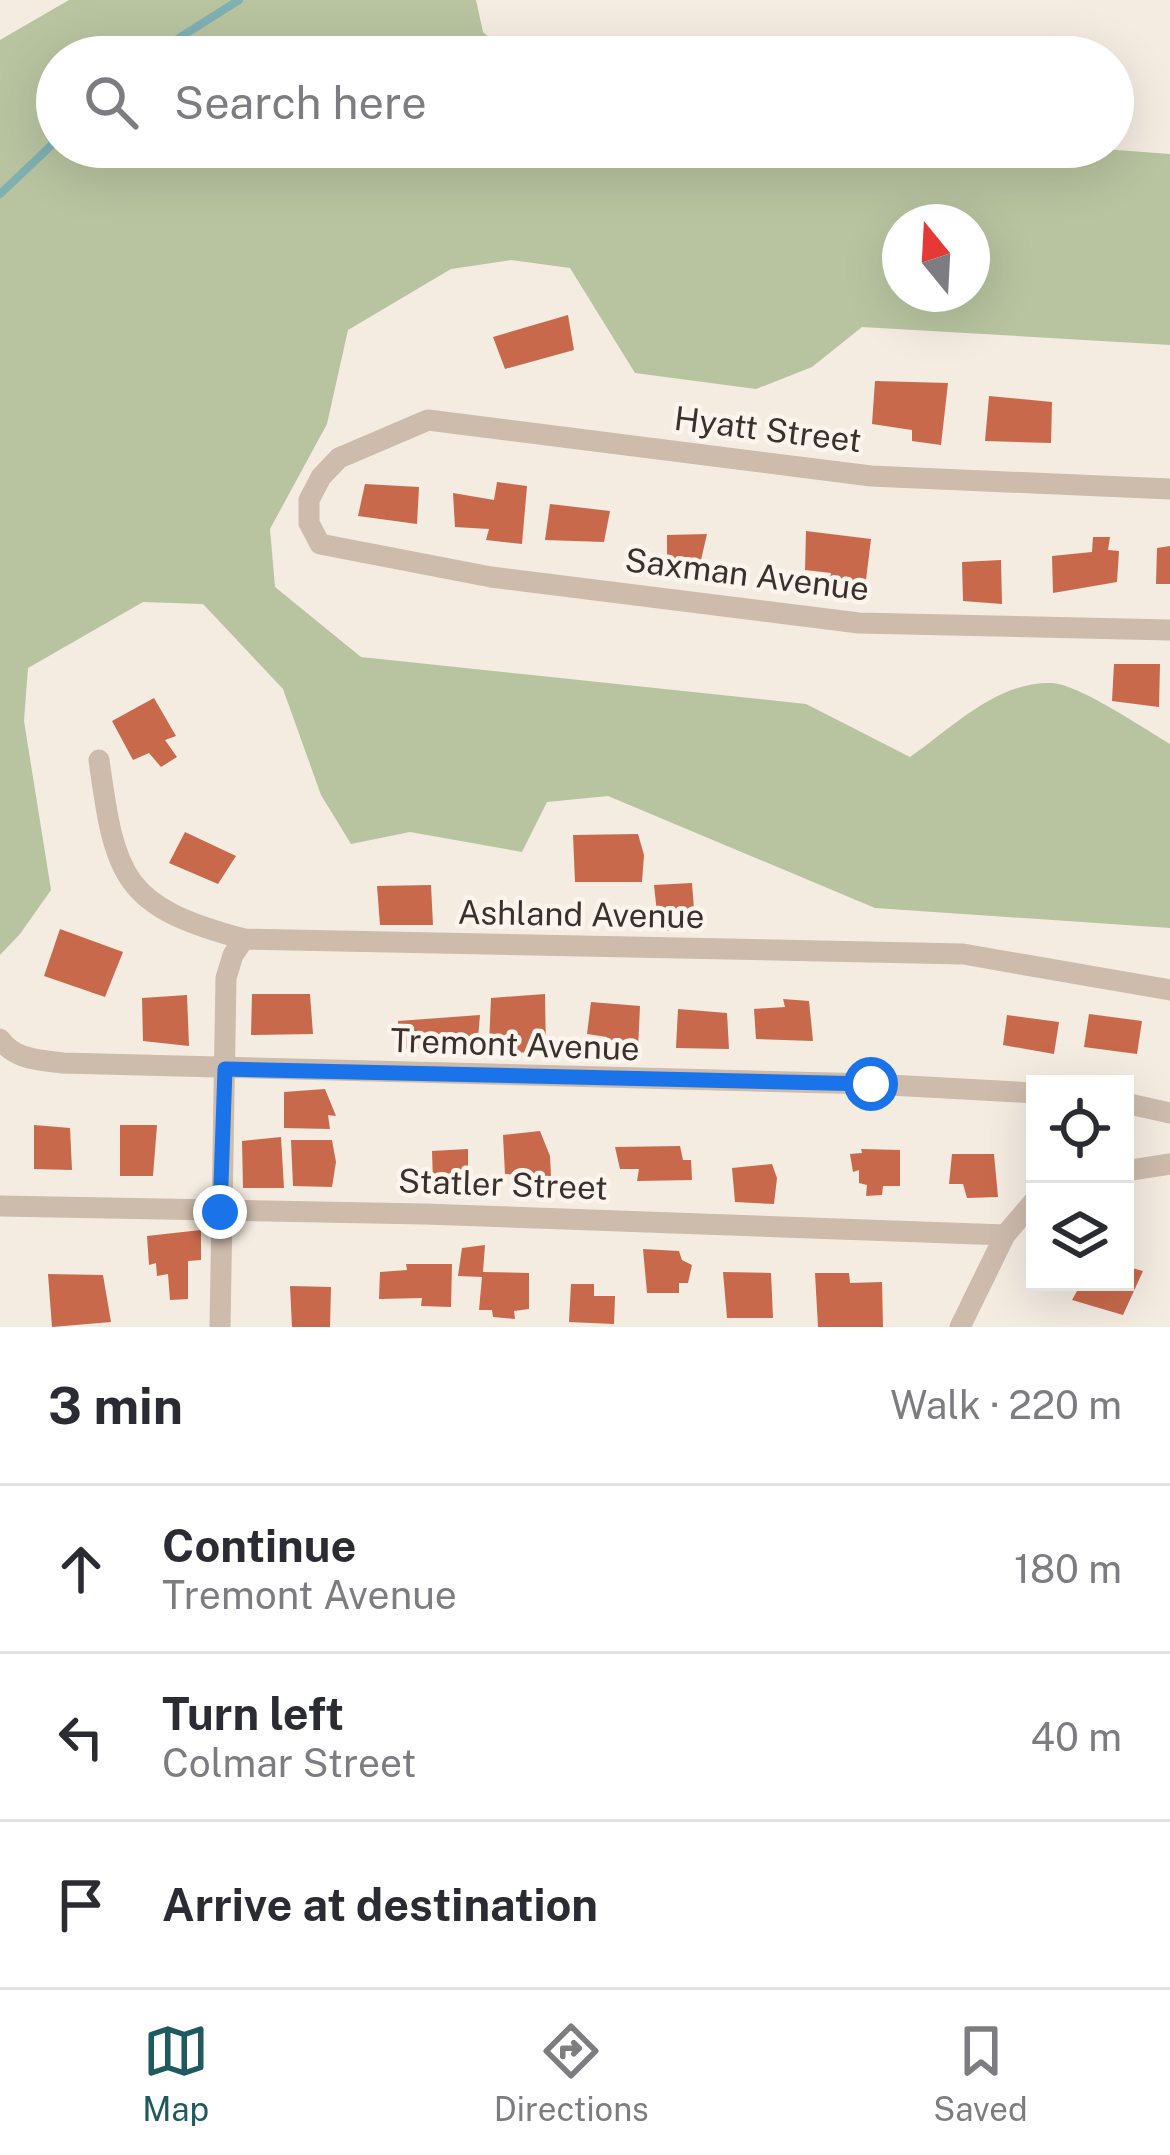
<!DOCTYPE html>
<html lang="en">
<head>
<meta charset="utf-8">
<style>
  :root { --surface:#fff; --page:#f7f7f7; --text:#2b2b33; --muted:#7c7c81; --line:#e1e1e2; --accent:#1f5a5e }
  body { margin:0; font-family:"Public Sans",sans-serif; background:var(--page); color:var(--text) }
  .controls { position:absolute; right:36px; bottom:36px; display:grid; overflow:hidden; border-radius:0px; box-shadow:0 12px 48px #0002 }
  .controls button { width:108px; height:108px; display:grid; place-items:center; padding:0; border:0; border-bottom:3px solid var(--line); background:var(--surface); color:var(--text); font:60px sans-serif }
  .compass { position:absolute; left:882px; top:204px; width:108px; height:108px; border-radius:50%; background:var(--surface); box-shadow:0 12px 48px #0002; rotate:342deg }
  .stop { position:absolute; width:36px; height:36px; margin:-27px; border:9px solid #1a73e8; border-radius:50%; background:#fff }
  .stop.end { background:#1a73e8; border-color:#fff; box-shadow:0 3px 12px #0008 }
  .list { margin:0; padding:0; list-style:none }
  h2 { display:flex; justify-content:space-between; align-items:center; height:156px; margin:0; padding:0 48px; font-size:51px }
  h2 small { font-size:39px; font-weight:400; color:var(--muted) }
  .list li { display:grid; grid-template-columns:78px 1fr auto; gap:36px; align-items:center; box-sizing:border-box; height:168px; padding:0 48px; border-top:3px solid var(--line) }
  .list b { display:block; font-size:45px; white-space:nowrap }
  .list p { margin:0; font-size:39px; white-space:nowrap; color:var(--muted) }
  .list em { font-size:39px; font-style:normal; color:var(--muted) }
  .icon { flex:none; width:66px; height:66px; fill:none; stroke:currentColor; stroke-width:2; stroke-linecap:round; stroke-linejoin:round }
  .map { position:relative; flex:none; width:1170px; height:1327px; overflow:hidden }
  .search { position:absolute; background:var(--surface); box-shadow:0 12px 48px #0002; left:36px; right:36px; top:36px; height:132px; display:flex; align-items:center; gap:30px; box-sizing:border-box; padding:0 42px; border-radius:66px; color:var(--muted); font-size:45px }
  .sheet { height:660px; background:var(--surface) }
  nav { display:flex; justify-content:space-around; align-items:center; box-sizing:border-box; height:168px; border-top:3px solid var(--line); background:var(--surface); font-size:33px; color:var(--muted) }
  nav a { display:grid; justify-items:center; gap:6px }
  nav .on { color:var(--accent) }
  .map>svg:first-child { display:block }
</style>
</head>
<body>
<div class="map">
<svg width="1170" height="1327" viewBox="0 0 1170 1327">
  <rect width="100%" height="100%" fill="#f4ebe1"/>
  <path fill="#b8c4a0" fill-rule="evenodd" d="M 69,0 L 476,0 L 483,32 L 510,57 L 57,57 L 57,147 L 1077,147 L 1170,154 L 1170,345 L 862,327 L 812,367 L 756,389 L 635,373 L 570,268 L 511,260 L 451,269 L 348,330 L 327,424 L 270,529 L 275,587 L 361,657 L 806,704 L 910,757 C 952,728 997,681 1052,683 C 1078,684 1145,729 1170,744 L 1170,928 L 875,908 L 608,796 L 547,802 L 522,852 L 410,832 L 351,844 L 321,795 L 283,689 L 203,604 L 143,602 L 28,668 L 24,721 L 51,890 L 20,934 L 0,955 L 0,40 ZM 900,222 L 972,222 L 972,294 L 900,294 Z"/>
  <g fill="none" stroke-linecap="round" stroke-linejoin="round">
    <path stroke="#7fb0b2" stroke-width="8" d="M 149,57 L 239,0
      M 0,194 L 57,140"/>
  </g>
  <path fill="#c8694b" d="M 568,315 L 574,350 L 505,369 L 493,337 Z
    M 875,381 L 948,383 L 941,445 L 912,441 L 912,430 L 872,424 Z
    M 989,396 L 1052,402 L 1051,443 L 985,441 Z
    M 497,482 L 527,486 L 522,544 L 486,540 L 489,529 L 455,527 L 453,493 L 494,500 Z
    M 365,484 L 419,487 L 417,524 L 358,516 Z
    M 550,504 L 610,511 L 604,542 L 545,540 Z
    M 806,531 L 871,539 L 865,588 L 829,586 L 831,573 L 805,570 Z
    M 707,534 L 698,573 L 667,569 L 667,535 Z
    M 1093,537 L 1110,537 L 1108,550 L 1119,551 L 1117,582 L 1053,593 L 1052,556 L 1092,552 Z
    M 1170,546 L 1170,584 L 1156,584 L 1157,548 Z
    M 1001,560 L 1002,604 L 963,601 L 962,562 Z
    M 1114,664 L 1160,664 L 1159,707 L 1112,701 Z
    M 154,698 L 176,736 L 165,740 L 177,757 L 161,767 L 149,753 L 133,760 L 112,721 Z
    M 185,832 L 236,856 L 218,884 L 169,863 Z
    M 638,834 L 644,855 L 642,882 L 575,882 L 573,835 Z
    M 692,883 L 695,922 L 689,922 L 689,930 L 659,931 L 654,885 Z
    M 431,885 L 433,925 L 380,925 L 377,886 Z
    M 60,929 L 123,952 L 105,997 L 44,976 Z
    M 252,994 L 310,994 L 313,1034 L 251,1035 Z
    M 545,994 L 546,1054 L 516,1052 L 517,1043 L 489,1045 L 491,998 Z
    M 187,995 L 189,1046 L 143,1041 L 142,998 Z
    M 783,999 L 809,1001 L 813,1041 L 756,1039 L 754,1009 L 785,1007 Z
    M 591,1002 L 640,1006 L 638,1049 L 605,1048 L 607,1037 L 587,1034 Z
    M 678,1009 L 727,1013 L 729,1049 L 676,1048 Z
    M 1089,1014 L 1142,1021 L 1137,1054 L 1084,1047 Z
    M 480,1015 L 477,1050 L 398,1049 L 398,1021 Z
    M 1007,1015 L 1059,1022 L 1054,1054 L 1003,1045 Z
    M 325,1089 L 336,1116 L 328,1115 L 330,1129 L 284,1128 L 284,1092 Z
    M 34,1125 L 70,1128 L 72,1170 L 34,1169 Z
    M 120,1125 L 157,1125 L 153,1176 L 120,1176 Z
    M 540,1131 L 550,1156 L 551,1176 L 505,1174 L 503,1135 Z
    M 281,1137 L 284,1188 L 243,1188 L 242,1141 Z
    M 291,1140 L 332,1140 L 336,1162 L 332,1187 L 293,1186 Z
    M 680,1146 L 683,1160 L 691,1160 L 692,1180 L 637,1181 L 639,1169 L 620,1169 L 615,1147 Z
    M 468,1149 L 468,1182 L 433,1181 L 432,1151 Z
    M 861,1149 L 900,1150 L 900,1186 L 883,1186 L 882,1195 L 866,1196 L 867,1185 L 859,1183 L 859,1170 L 853,1172 L 850,1154 L 862,1153 Z
    M 952,1154 L 994,1154 L 998,1197 L 967,1198 L 963,1184 L 949,1184 Z
    M 772,1164 L 777,1178 L 774,1204 L 735,1202 L 732,1168 Z
    M 201,1230 L 201,1260 L 188,1261 L 188,1299 L 170,1300 L 168,1274 L 157,1276 L 156,1263 L 149,1265 L 147,1236 Z
    M 485,1245 L 483,1272 L 529,1273 L 529,1309 L 514,1311 L 515,1319 L 493,1317 L 492,1310 L 479,1310 L 482,1277 L 458,1276 L 462,1248 Z
    M 643,1249 L 679,1251 L 682,1260 L 692,1265 L 688,1283 L 679,1283 L 679,1293 L 647,1293 Z
    M 406,1264 L 452,1264 L 451,1307 L 421,1306 L 422,1298 L 379,1299 L 380,1272 L 407,1270 Z
    M 1125,1266 L 1143,1271 L 1123,1315 L 1072,1300 L 1082,1282 L 1125,1282 Z
    M 723,1272 L 771,1273 L 773,1318 L 727,1318 Z
    M 815,1273 L 849,1273 L 850,1283 L 882,1282 L 883,1327 L 818,1327 Z
    M 48,1274 L 103,1275 L 111,1322 L 52,1327 Z
    M 571,1284 L 594,1284 L 594,1296 L 615,1296 L 614,1324 L 569,1322 Z
    M 290,1286 L 331,1287 L 330,1327 L 292,1327 Z"/>
  <g fill="none" stroke-linecap="round" stroke-linejoin="round">
    <path stroke="#cdbbac" stroke-width="21" d="M 1170,489 L 871,476 L 428,420 L 339,458 L 321,477 L 309,500 L 309,523 L 320,544 L 491,577 L 859,623 L 1170,630
      M 99,760 C 115,878 123,907 244,939 L 963,954 L 1170,990
      M 0,1039 C 15,1060 39,1060 63,1063 L 871,1084 L 1035,1093
      M 1125,1103 L 1170,1113
      M 1125,1171 L 1170,1164
      M 0,1206 L 424,1214 L 1005,1235
      M 220,1327 L 226,978 L 233,955 L 244,939
      M 960,1327 L 1005,1235 L 1035,1200"/>
  </g>
  <g fill="none" stroke-linecap="round" stroke-linejoin="round">
    <path stroke="#1a73e8" stroke-width="15" d="M 220,1212 L 225,1069 L 871,1084"/>
  </g>
  <g text-anchor="middle" stroke-width="9" stroke-linejoin="round" paint-order="stroke">
    <g font-size="33" fill="#3b302b" stroke="#fbf5ee">
      <text transform="translate(768 429) rotate(7)" y="12">Hyatt Street</text>
      <text transform="translate(747 574) rotate(7)" y="12">Saxman Avenue</text>
      <text transform="translate(581 914) rotate(1)" y="12">Ashland Avenue</text>
      <text transform="translate(515 1044) rotate(2)" y="12">Tremont Avenue</text>
      <text transform="translate(503 1184) rotate(2)" y="12">Statler Street</text>
    </g>
  </g>
</svg>
<div class="controls">
<button><svg class="icon" aria-label="locate" viewBox="0 0 24 24"><circle cx="12" cy="12" r="6"/><path d="M12 2v4M12 18v4M2 12h4M18 12h4"/></svg></button>
<button><svg class="icon" aria-label="layers" viewBox="0 0 24 24"><path d="M12 4l9 5-9 5-9-5zM3 14l9 5 9-5"/></svg></button>
</div>
<svg class="compass" viewBox="-18 -18 36 36"><path d="M0-13l5 13h-10z" fill="#e53935"/><path d="M0 13l5-13h-10z" fill="#7c7c81"/></svg>
<div class="stop" style="left:871px;top:1084px"></div>
<div class="stop end" style="left:220px;top:1212px"></div>
<div class="search"><svg class="icon" aria-label="search" viewBox="0 0 24 24"><circle cx="10" cy="10" r="6"/><path d="M15 15l6 6"/></svg>Search here</div>
</div>
<section class="sheet">
<h2>3 min<small>Walk · 220 m</small></h2>
<ul class="list">
<li><svg class="icon" aria-label="ahead" viewBox="0 0 24 24"><path d="M12 20V5M6 11l6-6 6 6"/></svg><div><b>Continue</b><p>Tremont Avenue</p></div><em>180 m</em></li>
<li><svg class="icon" aria-label="left" viewBox="0 0 24 24"><path d="M17 20v-9H6M10 6l-5 5 5 5"/></svg><div><b>Turn left</b><p>Colmar Street</p></div><em>40 m</em></li>
<li><svg class="icon" aria-label="arrive" viewBox="0 0 24 24"><path d="M6 21V4h12l-3 4 3 4H6"/></svg><div><b>Arrive at destination</b></div></li>
</ul>
</section>
<nav>
<a class="on"><svg class="icon" aria-label="map" viewBox="0 0 24 24"><path d="M3 6l6-2 6 2 6-2v14l-6 2-6-2-6 2zM9 4v14M15 6v14"/></svg>Map</a>
<a><svg class="icon" aria-label="directions" viewBox="0 0 24 24"><path d="M12 3l9 9-9 9-9-9zM9 14v-3h6M13 9l2 2-2 2"/></svg>Directions</a>
<a><svg class="icon" aria-label="saved" viewBox="0 0 24 24"><path d="M7 4h10v16l-5-4-5 4z"/></svg>Saved</a>
</nav>
</body>
</html>
